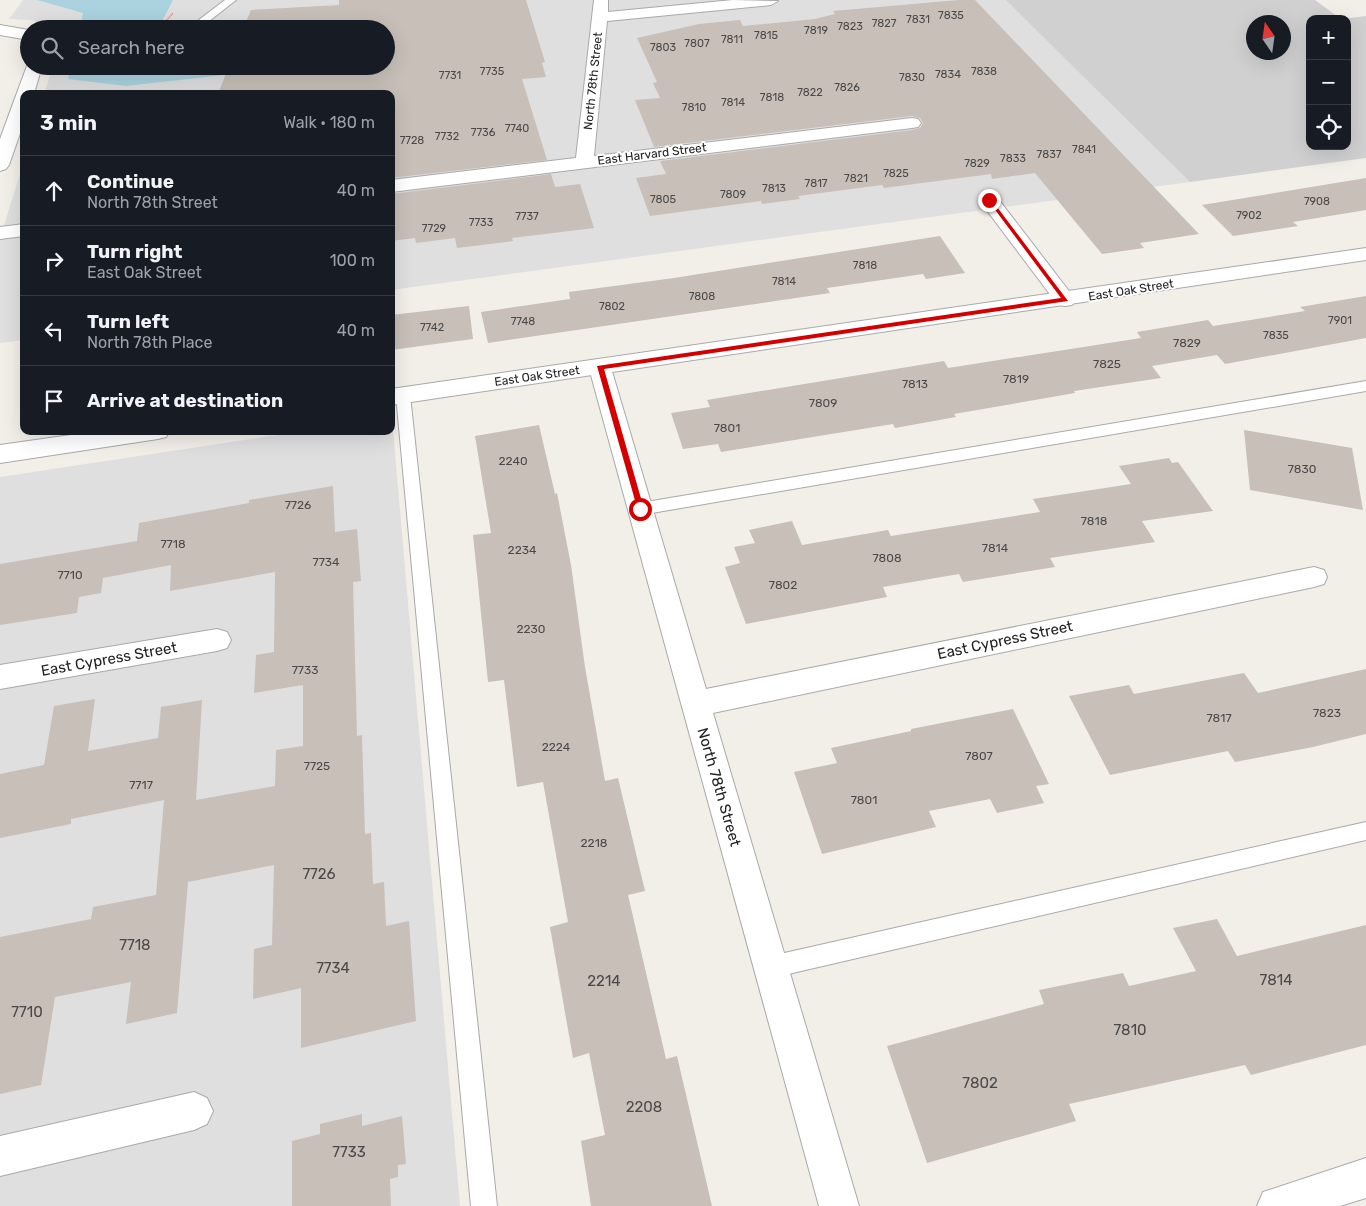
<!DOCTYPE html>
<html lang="en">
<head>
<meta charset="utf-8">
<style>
  :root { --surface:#171b24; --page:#20242c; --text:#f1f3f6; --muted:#9ea1a6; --line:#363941 }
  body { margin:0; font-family:Rubik,sans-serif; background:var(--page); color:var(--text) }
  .controls { position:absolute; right:15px; top:15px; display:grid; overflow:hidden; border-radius:10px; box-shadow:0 5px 20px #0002 }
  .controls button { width:45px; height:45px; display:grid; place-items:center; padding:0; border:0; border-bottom:1px solid var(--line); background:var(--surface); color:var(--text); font:25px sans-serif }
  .compass { position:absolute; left:1246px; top:15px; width:45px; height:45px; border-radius:50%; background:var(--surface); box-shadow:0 5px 20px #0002; rotate:347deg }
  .stop { position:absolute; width:15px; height:15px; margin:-11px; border:4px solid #d40000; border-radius:50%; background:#fff }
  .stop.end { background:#d40000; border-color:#fff; box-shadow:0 1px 5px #0008 }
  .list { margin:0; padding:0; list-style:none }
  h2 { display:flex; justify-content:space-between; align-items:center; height:65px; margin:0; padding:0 20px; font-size:21px }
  h2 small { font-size:16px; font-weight:400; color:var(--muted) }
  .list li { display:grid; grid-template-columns:32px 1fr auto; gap:15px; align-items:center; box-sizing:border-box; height:70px; padding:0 20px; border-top:1px solid var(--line) }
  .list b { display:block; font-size:19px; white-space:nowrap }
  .list p { margin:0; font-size:16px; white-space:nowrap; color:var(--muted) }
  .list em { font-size:16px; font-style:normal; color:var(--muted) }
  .icon { flex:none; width:28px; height:28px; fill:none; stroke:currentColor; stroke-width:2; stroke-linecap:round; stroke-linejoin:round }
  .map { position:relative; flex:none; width:1366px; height:1206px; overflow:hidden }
  .search { position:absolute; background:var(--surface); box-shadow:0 5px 20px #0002; left:20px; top:20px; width:375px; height:55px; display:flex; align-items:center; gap:12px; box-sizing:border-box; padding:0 18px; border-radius:28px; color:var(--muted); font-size:19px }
  .panel { position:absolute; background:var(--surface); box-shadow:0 5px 20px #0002; left:20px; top:90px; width:375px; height:345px; border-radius:10px }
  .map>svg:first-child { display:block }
</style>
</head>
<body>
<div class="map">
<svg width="1366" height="1206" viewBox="0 0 1366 1206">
  <rect width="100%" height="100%" fill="#f2efe9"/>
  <path fill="#e0dfdf" d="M 23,0 L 1008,0 L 1190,182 L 391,290 L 391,94 L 44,94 L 53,66 L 386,66 L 386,29 L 54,29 L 32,20 L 9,19 Z
    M 24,161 L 24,340 L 0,343 L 0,238 Z
    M 392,418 L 460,1206 L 0,1206 L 0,477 L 304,431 L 391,431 Z"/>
  <path fill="#d0d0d0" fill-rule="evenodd" d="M 1006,0 L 1315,0 L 1341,19 L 1310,19 L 1310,146 L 1347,146 L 1347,19 L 1343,19 L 1366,16 L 1366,158 L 1190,182 ZM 1254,22 L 1284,22 L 1284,52 L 1254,52 Z"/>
  <path fill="#aad3df" d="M 37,0 L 173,0 L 159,27 L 160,29 L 80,29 L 83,13 Z
    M 71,66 L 306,66 L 126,86 L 68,79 Z"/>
  <path fill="#c7bfb8" d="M 339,0 L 526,0 L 545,62 L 542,63 L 546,77 L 522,79 L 547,160 L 391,178 L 391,94 L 218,94 L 229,66 L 386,66 L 386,29 L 243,29 L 251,10 L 339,5 Z
    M 959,0 L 975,0 L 1199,234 L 1140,243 L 1144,248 L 1102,254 L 1035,173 L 992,179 L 991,174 L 884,188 L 882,185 L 798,196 L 800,199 L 762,204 L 761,201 L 650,216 L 636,178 L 666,174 L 660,161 L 912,130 L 920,128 L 923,123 L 920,118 L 912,116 L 654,147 L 635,100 L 660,98 L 653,83 L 657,82 L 637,38 L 699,24 L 740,20 L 743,26 L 815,19 L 835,14 L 833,11 Z
    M 551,174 L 555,187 L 580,184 L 594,228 L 512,238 L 513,241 L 457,248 L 455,238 L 416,243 L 415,238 L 391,241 L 391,194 Z
    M 1366,178 L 1366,210 L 1293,222 L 1298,226 L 1233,236 L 1202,205 Z
    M 940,236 L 965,273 L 926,279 L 923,274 L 827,288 L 830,293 L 488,343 L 481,312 L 570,299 L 569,292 L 674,278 Z
    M 1366,296 L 1366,338 L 1225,364 L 1217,355 L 1152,366 L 1161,378 L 1074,391 L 1075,393 L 954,414 L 956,417 L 895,428 L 893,424 L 721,452 L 718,444 L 683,449 L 671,413 L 710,407 L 707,400 L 944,361 L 948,368 L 1141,338 L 1137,332 L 1208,320 L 1213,326 L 1305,311 L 1300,307 Z
    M 469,306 L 473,339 L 391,350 L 391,315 Z
    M 539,425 L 555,494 L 557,493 L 571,565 L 585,667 L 605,781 L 618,778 L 645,891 L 628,895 L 666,1059 L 677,1056 L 712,1206 L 591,1206 L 581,1141 L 605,1135 L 589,1053 L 573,1058 L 550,927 L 568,922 L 543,782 L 517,787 L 504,680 L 488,682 L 473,535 L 491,533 L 475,436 Z
    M 1244,430 L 1352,448 L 1363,510 L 1250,490 Z
    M 1169,458 L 1172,463 L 1178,462 L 1213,511 L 1142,521 L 1155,542 L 1050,558 L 1055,567 L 963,582 L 959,574 L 883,587 L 887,597 L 746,624 L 725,567 L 740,563 L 734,547 L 755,543 L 749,530 L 792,521 L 802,545 L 888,530 L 891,536 L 1040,512 L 1033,499 L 1131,484 L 1119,466 Z
    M 333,486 L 335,532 L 357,529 L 361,581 L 353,582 L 357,736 L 362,735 L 365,834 L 371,833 L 373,884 L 384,882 L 386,926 L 409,921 L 416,1021 L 301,1048 L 301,988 L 253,999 L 254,949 L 272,945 L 274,865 L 188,882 L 177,1013 L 126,1024 L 131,982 L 55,997 L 41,1085 L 0,1094 L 0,937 L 91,919 L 93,907 L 156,895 L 164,800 L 71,819 L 71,824 L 0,838 L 0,774 L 44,765 L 54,706 L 95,699 L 88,751 L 158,738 L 161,707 L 202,700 L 196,800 L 275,786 L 276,750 L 303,746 L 303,685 L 254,693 L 256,655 L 274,652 L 275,572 L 170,591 L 171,565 L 103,578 L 101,593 L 79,597 L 77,613 L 0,625 L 0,564 L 137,541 L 139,523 L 249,503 L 249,500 Z
    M 1366,669 L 1366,734 L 1313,747 L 1235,762 L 1228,751 L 1110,775 L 1069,696 L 1129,685 L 1134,694 L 1244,673 L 1258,693 Z
    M 1013,709 L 1049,784 L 1036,786 L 1044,803 L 997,813 L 990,799 L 929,811 L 936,827 L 822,854 L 794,772 L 837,763 L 831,748 L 911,731 L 911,729 Z
    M 1217,919 L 1237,956 L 1366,925 L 1366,1045 L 1251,1075 L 1245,1065 L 1069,1104 L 1076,1121 L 927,1163 L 887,1046 L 1044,1004 L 1039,990 L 1123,973 L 1129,986 L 1196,971 L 1173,928 Z
    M 362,1114 L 362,1126 L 402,1116 L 406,1164 L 398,1165 L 398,1177 L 390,1179 L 391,1206 L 292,1206 L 292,1141 L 320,1134 L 320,1124 Z"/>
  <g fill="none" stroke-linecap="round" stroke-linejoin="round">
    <g stroke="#a9a9a9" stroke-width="2">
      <path id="service" d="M 225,0 L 236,0 L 199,29 L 187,29 Z
        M 1366,381 L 1366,391 L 640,515 L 634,513 L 632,509 L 634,505 L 640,503 Z
        M 403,390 L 410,395 L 497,1206 L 471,1206 L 396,395 Z
        M 1366,822 L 1366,840 L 771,978 L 763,975 L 760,967 L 763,959 L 771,956 Z"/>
    </g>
    <g stroke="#a9a9a9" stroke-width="2">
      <path id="minor" d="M 594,0 L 608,0 L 608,12 L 733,0 L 778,1 L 771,5 L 607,21 L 594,156 L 912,118 L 918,119 L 921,123 L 918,127 L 912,128 L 391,192 L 391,180 L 576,158 Z
        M 0,25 L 29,30 L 29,40 L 0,35 Z
        M 28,63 L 29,66 L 42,66 L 34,94 L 24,94 L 24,122 L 9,165 L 6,169 L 0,171 L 0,139 Z
        M 989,194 L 996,196 L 1072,295 L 1076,300 L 1072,305 L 1065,306 L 1058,305 L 979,200 L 982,196 Z
        M 24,224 L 24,236 L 0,239 L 0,227 Z
        M 600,361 L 608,363 L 611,368 L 706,689 L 1314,567 L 1324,570 L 1327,577 L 1324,584 L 1314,587 L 713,713 L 859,1206 L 819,1206 L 589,368 L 592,363 Z
        M 217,629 L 227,632 L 231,640 L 227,648 L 217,651 L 0,689 L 0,665 Z
        M 194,1092 L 207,1098 L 213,1111 L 207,1124 L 194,1130 L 0,1176 L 0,1136 Z
        M 1366,1158 L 1366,1198 L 1340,1206 L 1257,1206 L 1263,1192 Z"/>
    </g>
    <g stroke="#a9a9a9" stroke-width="2">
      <path id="tertiary" d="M 1366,248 L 1366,260 L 391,405 L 391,389 Z
        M 99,431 L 170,431 L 166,437 L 158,439 L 0,463 L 0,445 Z"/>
    </g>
    <path stroke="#fa8072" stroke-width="2" stroke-dasharray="1 1" stroke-linecap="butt" d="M 168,23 L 166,21 L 173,13"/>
    <use href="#service" fill="#fff" fill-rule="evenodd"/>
    <use href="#minor" fill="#fff" fill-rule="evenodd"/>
    <use href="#tertiary" fill="#fff" fill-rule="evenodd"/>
  </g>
  <path fill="#d40000" d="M 987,199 L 991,199 L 1068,301 L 604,369 L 644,509 L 638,511 L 597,366 L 1061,298 Z"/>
  <g text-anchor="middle" stroke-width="4" stroke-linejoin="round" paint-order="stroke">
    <g font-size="11" fill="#4b4948">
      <text x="951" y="19">7835</text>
      <text x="918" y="23">7831</text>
      <text x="884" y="27">7827</text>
      <text x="850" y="30">7823</text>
      <text x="816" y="34">7819</text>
      <text x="766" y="39">7815</text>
      <text x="732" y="43">7811</text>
      <text x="697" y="47">7807</text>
      <text x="663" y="51">7803</text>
      <text x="492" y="75">7735</text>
      <text x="984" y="75">7838</text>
      <text x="948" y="78">7834</text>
      <text x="450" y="79">7731</text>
      <text x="912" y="81">7830</text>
      <text x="847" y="91">7826</text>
      <text x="810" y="96">7822</text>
      <text x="772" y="101">7818</text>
      <text x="733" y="106">7814</text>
      <text x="694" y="111">7810</text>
      <text x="517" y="132">7740</text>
      <text x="483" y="136">7736</text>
      <text x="447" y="140">7732</text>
      <text x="412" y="144">7728</text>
      <text x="1084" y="153">7841</text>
      <text x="1049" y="158">7837</text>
      <text x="1013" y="162">7833</text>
      <text x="977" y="167">7829</text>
      <text x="896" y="177">7825</text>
      <text x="856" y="182">7821</text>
      <text x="816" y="187">7817</text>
      <text x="774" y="192">7813</text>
      <text x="733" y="198">7809</text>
      <text x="663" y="203">7805</text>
      <text x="1317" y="205">7908</text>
      <text x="1249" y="219">7902</text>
      <text x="527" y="220">7737</text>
      <text x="481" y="226">7733</text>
      <text x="434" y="232">7729</text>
      <text x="865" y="269">7818</text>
      <text x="784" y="285">7814</text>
      <text x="702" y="300">7808</text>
      <text x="612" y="310">7802</text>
      <text x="1340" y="324">7901</text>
      <text x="523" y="325">7748</text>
      <text x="432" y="331">7742</text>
      <text x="1276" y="339">7835</text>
    </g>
    <g font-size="12" fill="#222" stroke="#fff">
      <text transform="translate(593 81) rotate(-84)" y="4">North 78th Street</text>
      <text transform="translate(652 154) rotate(-7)" y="4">East Harvard Street</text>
      <text transform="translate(1131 290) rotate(-9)" y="4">East Oak Street</text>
      <text transform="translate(537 376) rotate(-8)" y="4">East Oak Street</text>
    </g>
    <g font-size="12" fill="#4b4948">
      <text x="1187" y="347">7829</text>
      <text x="1107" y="368">7825</text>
      <text x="1016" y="383">7819</text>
      <text x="915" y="388">7813</text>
      <text x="823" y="407">7809</text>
      <text x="727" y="432">7801</text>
      <text x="513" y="465">2240</text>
      <text x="1302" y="473">7830</text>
      <text x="298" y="509">7726</text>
      <text x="1094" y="525">7818</text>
      <text x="173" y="548">7718</text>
      <text x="995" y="552">7814</text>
      <text x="522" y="554">2234</text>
      <text x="887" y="562">7808</text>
      <text x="326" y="566">7734</text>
      <text x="70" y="579">7710</text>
      <text x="783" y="589">7802</text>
      <text x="531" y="633">2230</text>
      <text x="305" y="674">7733</text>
      <text x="1327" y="717">7823</text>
      <text x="1219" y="722">7817</text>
      <text x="556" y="751">2224</text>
      <text x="979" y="760">7807</text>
      <text x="317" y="770">7725</text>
      <text x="141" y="789">7717</text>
      <text x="864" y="804">7801</text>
      <text x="594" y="847">2218</text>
    </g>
    <g font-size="15" fill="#222" stroke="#fff">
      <text transform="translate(1005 640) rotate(-12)" y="5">East Cypress Street</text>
      <text transform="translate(109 659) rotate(-10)" y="5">East Cypress Street</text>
      <text transform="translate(719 787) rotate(74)" y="5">North 78th Street</text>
    </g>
    <g font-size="15" fill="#4b4948">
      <text x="319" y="879">7726</text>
      <text x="135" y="950">7718</text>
      <text x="333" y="973">7734</text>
      <text x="1276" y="985">7814</text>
      <text x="604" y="986">2214</text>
      <text x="27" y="1017">7710</text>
      <text x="1130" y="1035">7810</text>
      <text x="980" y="1088">7802</text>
      <text x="644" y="1112">2208</text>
      <text x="349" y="1157">7733</text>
    </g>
  </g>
</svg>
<div class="controls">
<button>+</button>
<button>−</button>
<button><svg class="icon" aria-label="locate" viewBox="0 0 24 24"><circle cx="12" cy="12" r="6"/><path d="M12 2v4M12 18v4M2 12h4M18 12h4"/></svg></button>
</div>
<svg class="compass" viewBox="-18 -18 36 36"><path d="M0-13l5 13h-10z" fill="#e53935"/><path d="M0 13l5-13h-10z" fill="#9ea1a6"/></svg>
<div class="stop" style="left:640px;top:509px"></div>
<div class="stop end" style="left:989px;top:200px"></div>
<div class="search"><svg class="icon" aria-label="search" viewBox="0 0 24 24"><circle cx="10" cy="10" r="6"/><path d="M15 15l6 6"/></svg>Search here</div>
<section class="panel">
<h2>3 min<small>Walk · 180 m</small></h2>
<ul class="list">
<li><svg class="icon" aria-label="ahead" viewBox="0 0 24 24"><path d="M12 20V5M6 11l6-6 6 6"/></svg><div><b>Continue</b><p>North 78th Street</p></div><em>40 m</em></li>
<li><svg class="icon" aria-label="right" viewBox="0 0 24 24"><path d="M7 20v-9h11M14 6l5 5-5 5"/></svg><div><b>Turn right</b><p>East Oak Street</p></div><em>100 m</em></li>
<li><svg class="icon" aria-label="left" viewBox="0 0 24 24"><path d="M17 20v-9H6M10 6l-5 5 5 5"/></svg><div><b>Turn left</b><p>North 78th Place</p></div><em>40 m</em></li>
<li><svg class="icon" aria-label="arrive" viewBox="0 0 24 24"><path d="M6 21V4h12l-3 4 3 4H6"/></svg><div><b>Arrive at destination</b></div></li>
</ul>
</section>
</div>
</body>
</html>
